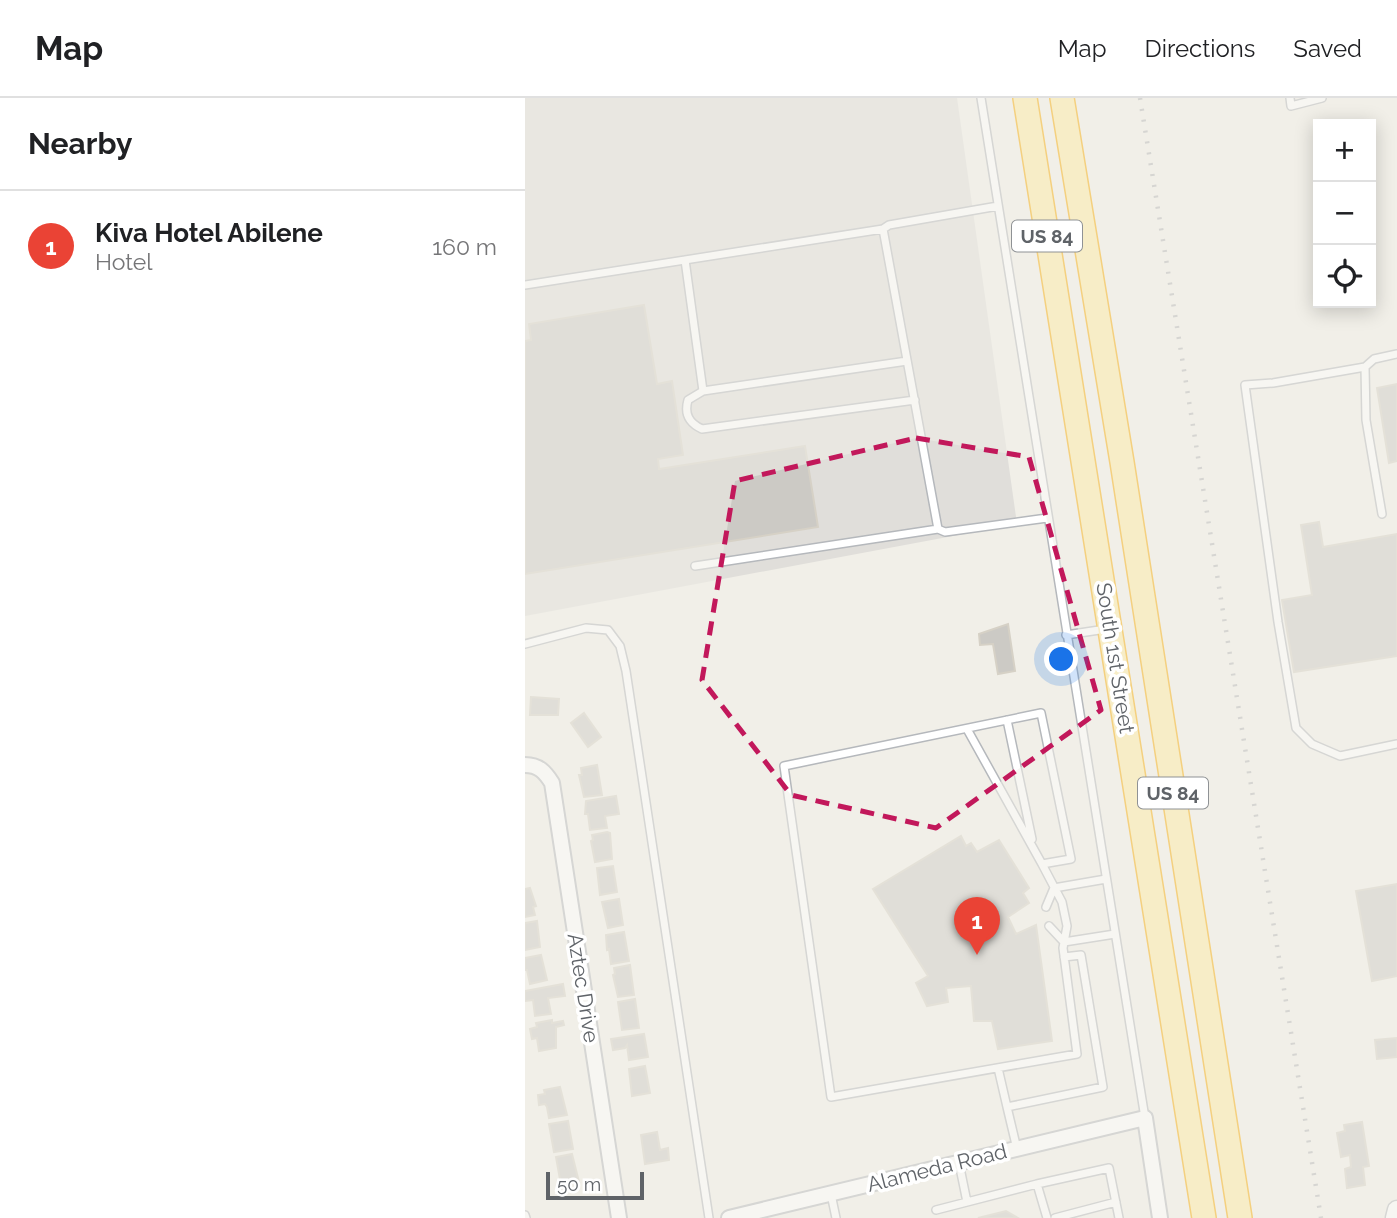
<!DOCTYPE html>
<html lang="en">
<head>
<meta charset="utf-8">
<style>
  :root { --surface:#fff; --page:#f2f2f2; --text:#202124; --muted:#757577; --line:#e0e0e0; --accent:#ea4335 }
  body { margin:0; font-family:Raleway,sans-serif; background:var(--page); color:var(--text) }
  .controls { position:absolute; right:21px; top:21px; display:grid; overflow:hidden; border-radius:0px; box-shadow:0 4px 18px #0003 }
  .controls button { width:63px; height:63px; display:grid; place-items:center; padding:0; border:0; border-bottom:2px solid var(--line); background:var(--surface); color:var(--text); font:35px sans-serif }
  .scale { position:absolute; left:21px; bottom:18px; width:98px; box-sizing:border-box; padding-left:7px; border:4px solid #5f6368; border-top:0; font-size:19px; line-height:24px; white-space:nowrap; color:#5f6368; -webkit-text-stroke:5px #fff; paint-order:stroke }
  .you { position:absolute; left:537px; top:562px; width:24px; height:24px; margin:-18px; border:5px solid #fff; border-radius:50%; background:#1a73e8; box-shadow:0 0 0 10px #1a73e833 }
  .badge { display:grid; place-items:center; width:46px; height:46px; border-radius:50%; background:var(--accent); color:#fff; font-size:23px; font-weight:700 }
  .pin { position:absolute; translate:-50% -58px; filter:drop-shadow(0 2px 4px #0008) }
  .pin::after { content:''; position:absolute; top:37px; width:24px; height:21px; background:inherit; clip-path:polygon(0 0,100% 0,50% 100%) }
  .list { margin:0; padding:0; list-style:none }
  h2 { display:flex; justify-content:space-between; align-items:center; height:91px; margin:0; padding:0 28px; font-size:30px }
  h2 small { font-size:23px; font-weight:400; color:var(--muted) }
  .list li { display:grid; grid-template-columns:46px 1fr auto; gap:21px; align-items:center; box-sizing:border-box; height:112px; padding:0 28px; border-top:2px solid var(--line) }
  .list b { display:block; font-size:26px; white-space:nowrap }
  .list p { margin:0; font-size:23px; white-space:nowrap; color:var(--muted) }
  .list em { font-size:23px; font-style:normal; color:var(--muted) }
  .icon { flex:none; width:38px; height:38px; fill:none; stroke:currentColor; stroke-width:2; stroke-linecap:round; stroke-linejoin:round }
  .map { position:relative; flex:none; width:872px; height:1120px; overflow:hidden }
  header { display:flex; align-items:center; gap:42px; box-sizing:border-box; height:98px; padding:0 35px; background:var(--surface); border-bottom:2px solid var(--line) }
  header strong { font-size:33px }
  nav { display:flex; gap:38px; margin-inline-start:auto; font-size:24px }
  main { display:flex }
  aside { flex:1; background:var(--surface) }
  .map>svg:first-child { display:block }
</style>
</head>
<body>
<header>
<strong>Map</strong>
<nav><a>Map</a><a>Directions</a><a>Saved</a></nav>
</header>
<main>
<aside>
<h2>Nearby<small></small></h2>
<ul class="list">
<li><span class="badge">1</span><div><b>Kiva Hotel Abilene</b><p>Hotel</p></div><em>160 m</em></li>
</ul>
</aside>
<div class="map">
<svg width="872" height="1120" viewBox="0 0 872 1120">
  <rect width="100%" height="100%" fill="#f1efe8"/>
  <path fill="#e0deda" d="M 0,0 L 432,0 L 492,426 L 0,518 Z"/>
  <path fill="#cccac5" stroke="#d6d1c6" stroke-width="2" d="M 119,207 L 132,286 L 147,283 L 158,357 L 133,361 L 134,371 L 280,348 L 293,429 L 0,476 L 0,243 L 6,242 L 4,226 Z
    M 872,286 L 872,363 L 864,365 L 852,290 Z
    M 794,424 L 798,449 L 872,436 L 872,558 L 769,574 L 757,502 L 787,497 L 776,427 Z
    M 483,526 L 490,573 L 473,576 L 468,546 L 455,547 L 454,536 Z
    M 6,599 L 34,601 L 33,617 L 5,617 Z
    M 59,615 L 76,639 L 63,649 L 46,625 Z
    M 72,667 L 77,697 L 59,699 L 54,677 L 57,677 L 56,670 Z
    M 91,698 L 94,716 L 80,718 L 82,730 L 65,732 L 63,716 L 60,716 L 61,703 Z
    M 82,734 L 85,735 L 87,761 L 70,764 L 66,743 L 68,742 L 67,737 Z
    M 436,738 L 441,748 L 446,745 L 452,754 L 474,742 L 504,790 L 498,795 L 504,805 L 483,819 L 491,836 L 511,827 L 527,943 L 473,951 L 467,923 L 449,923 L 446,888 L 421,890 L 423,904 L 402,908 L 391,885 L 403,878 L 348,791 Z
    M 88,768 L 92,794 L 75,797 L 72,770 Z
    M 872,786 L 872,878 L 847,883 L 831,793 Z
    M 5,790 L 11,808 L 8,809 L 10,817 L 0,819 L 0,791 Z
    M 94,801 L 98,827 L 83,830 L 77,804 Z
    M 12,823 L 15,849 L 0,852 L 0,825 Z
    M 99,834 L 104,863 L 86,866 L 84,851 L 82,852 L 81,837 Z
    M 16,857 L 22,882 L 5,886 L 2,872 L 0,872 L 0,860 Z
    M 105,867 L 109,897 L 93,899 L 88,877 L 90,876 L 89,870 Z
    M 38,886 L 40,898 L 23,900 L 26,916 L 10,918 L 8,902 L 0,903 L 0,893 Z
    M 110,901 L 114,930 L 97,932 L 93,904 Z
    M 27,922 L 27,925 L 38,923 L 39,927 L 31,929 L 31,950 L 14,953 L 12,940 L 7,941 L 5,931 L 12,929 L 11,925 Z
    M 119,936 L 123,959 L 104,962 L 102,947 L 100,950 L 88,952 L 86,941 Z
    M 872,940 L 872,959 L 852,961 L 850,942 Z
    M 120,968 L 125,995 L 107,998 L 104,971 Z
    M 35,989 L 42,1017 L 24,1020 L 22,1009 L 20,1006 L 14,1007 L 13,997 L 20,996 L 19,992 Z
    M 43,1023 L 48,1051 L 29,1054 L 24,1026 Z
    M 837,1024 L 844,1068 L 838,1069 L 840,1087 L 822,1090 L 820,1071 L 826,1069 L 825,1057 L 816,1059 L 812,1035 L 820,1033 L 819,1027 Z
    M 132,1034 L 135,1052 L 143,1050 L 144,1062 L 120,1066 L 116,1037 Z
    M 47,1056 L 54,1084 L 36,1087 L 31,1059 Z
    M 481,1113 L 493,1120 L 453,1120 Z"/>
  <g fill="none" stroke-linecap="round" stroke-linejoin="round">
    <g stroke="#b5b8bc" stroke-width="10">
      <path id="service" d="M 456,0 L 620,1020
        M 765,0 L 766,8 L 797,0
        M 473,108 L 364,127 L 358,131 L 413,431 L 420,434 L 522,420
        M 160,162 L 178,293
        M 0,187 L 358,131
        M 382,263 L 178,293 L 163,302 C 159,316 164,325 177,331 L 390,302
        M 840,269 L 748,285 L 720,287 L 753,524 L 771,630 L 787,646 L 815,658 L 872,646
        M 857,416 L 841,322 L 840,269 L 849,261 L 872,256
        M 170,468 L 413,431
        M 541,537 L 581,531
        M 0,546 L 61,530 L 83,532 L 95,548 L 101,573 L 184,1120
        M 482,622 L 507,741
        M 442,631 L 517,766 L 546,761 L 516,615 L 259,668 L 306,999 L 552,956 L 538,850 L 542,828 L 537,804 L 517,766
        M 521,809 L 529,790 L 581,781
        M 524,828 L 539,844
        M 539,844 L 590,836
        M 473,970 L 482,1009
        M 492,1051 L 482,1009 L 578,989 L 556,857 L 539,859
        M 434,1065 L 442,1104 L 512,1086 L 522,1120
        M 512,1086 L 584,1070 L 594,1120
        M 306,1096 L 311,1120
        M 411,1112 L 442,1104
        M 0,1117 L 1,1120
        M 530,1120 L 591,1104"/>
    </g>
    <g stroke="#b5b8bc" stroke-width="18">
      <path id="minor" d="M 0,667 C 14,667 20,674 27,685 L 94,1120
        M 204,1120 L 620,1020 L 635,1120"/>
    </g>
    <g stroke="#b5b8bc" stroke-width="21">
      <path id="tertiary" d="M 870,1120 L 872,1112"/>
    </g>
    <g stroke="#f9ab00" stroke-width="26">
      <path id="trunk" d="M 500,0 L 679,1120
        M 537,0 L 597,364 L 715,1120"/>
    </g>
    <use href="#service" stroke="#fff" stroke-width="7"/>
    <use href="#minor" stroke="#fff" stroke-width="14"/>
    <use href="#tertiary" stroke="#fff" stroke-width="18"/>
    <use href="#trunk" stroke="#feeaa1" stroke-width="23"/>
    <path stroke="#b6b7b8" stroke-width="4.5" stroke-dasharray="2 9" stroke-linecap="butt" d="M 615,0 L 796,1120"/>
  </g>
  <path d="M0 0H872V1120H0ZM 391,340 L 504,359 L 576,612 L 411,730 L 266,697 L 177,582 L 210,383 Z" fill="#f1efe8" fill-opacity=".55" fill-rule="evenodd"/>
  <path fill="none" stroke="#c2185b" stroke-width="5" stroke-dasharray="14 9" stroke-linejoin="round" d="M 391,340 L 504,359 L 576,612 L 411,730 L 266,697 L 177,582 L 210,383 Z"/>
  <g text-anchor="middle" stroke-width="7" stroke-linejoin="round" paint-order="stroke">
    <g fill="#fff" stroke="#8f9295" stroke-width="2">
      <rect x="487" y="122.5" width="70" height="31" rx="5"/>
      <rect x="613" y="679.5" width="70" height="31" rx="5"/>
    </g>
    <g font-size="19" font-weight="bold" fill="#5f6368">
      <text x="522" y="145">US 84</text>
      <text x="648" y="702">US 84</text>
    </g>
    <g font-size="21" fill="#5f6368" stroke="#fff">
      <text transform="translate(590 560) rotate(81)" y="7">South 1st Street</text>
      <text transform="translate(58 890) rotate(81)" y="7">Aztec Drive</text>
      <text transform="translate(412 1070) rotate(-14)" y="7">Alameda Road</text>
    </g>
  </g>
</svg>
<div class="controls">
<button>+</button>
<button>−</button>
<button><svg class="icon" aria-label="locate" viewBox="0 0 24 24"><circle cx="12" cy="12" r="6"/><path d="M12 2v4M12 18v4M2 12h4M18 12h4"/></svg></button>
</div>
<div class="scale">50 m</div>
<div class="you"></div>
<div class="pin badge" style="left:452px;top:857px">1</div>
</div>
</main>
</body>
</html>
